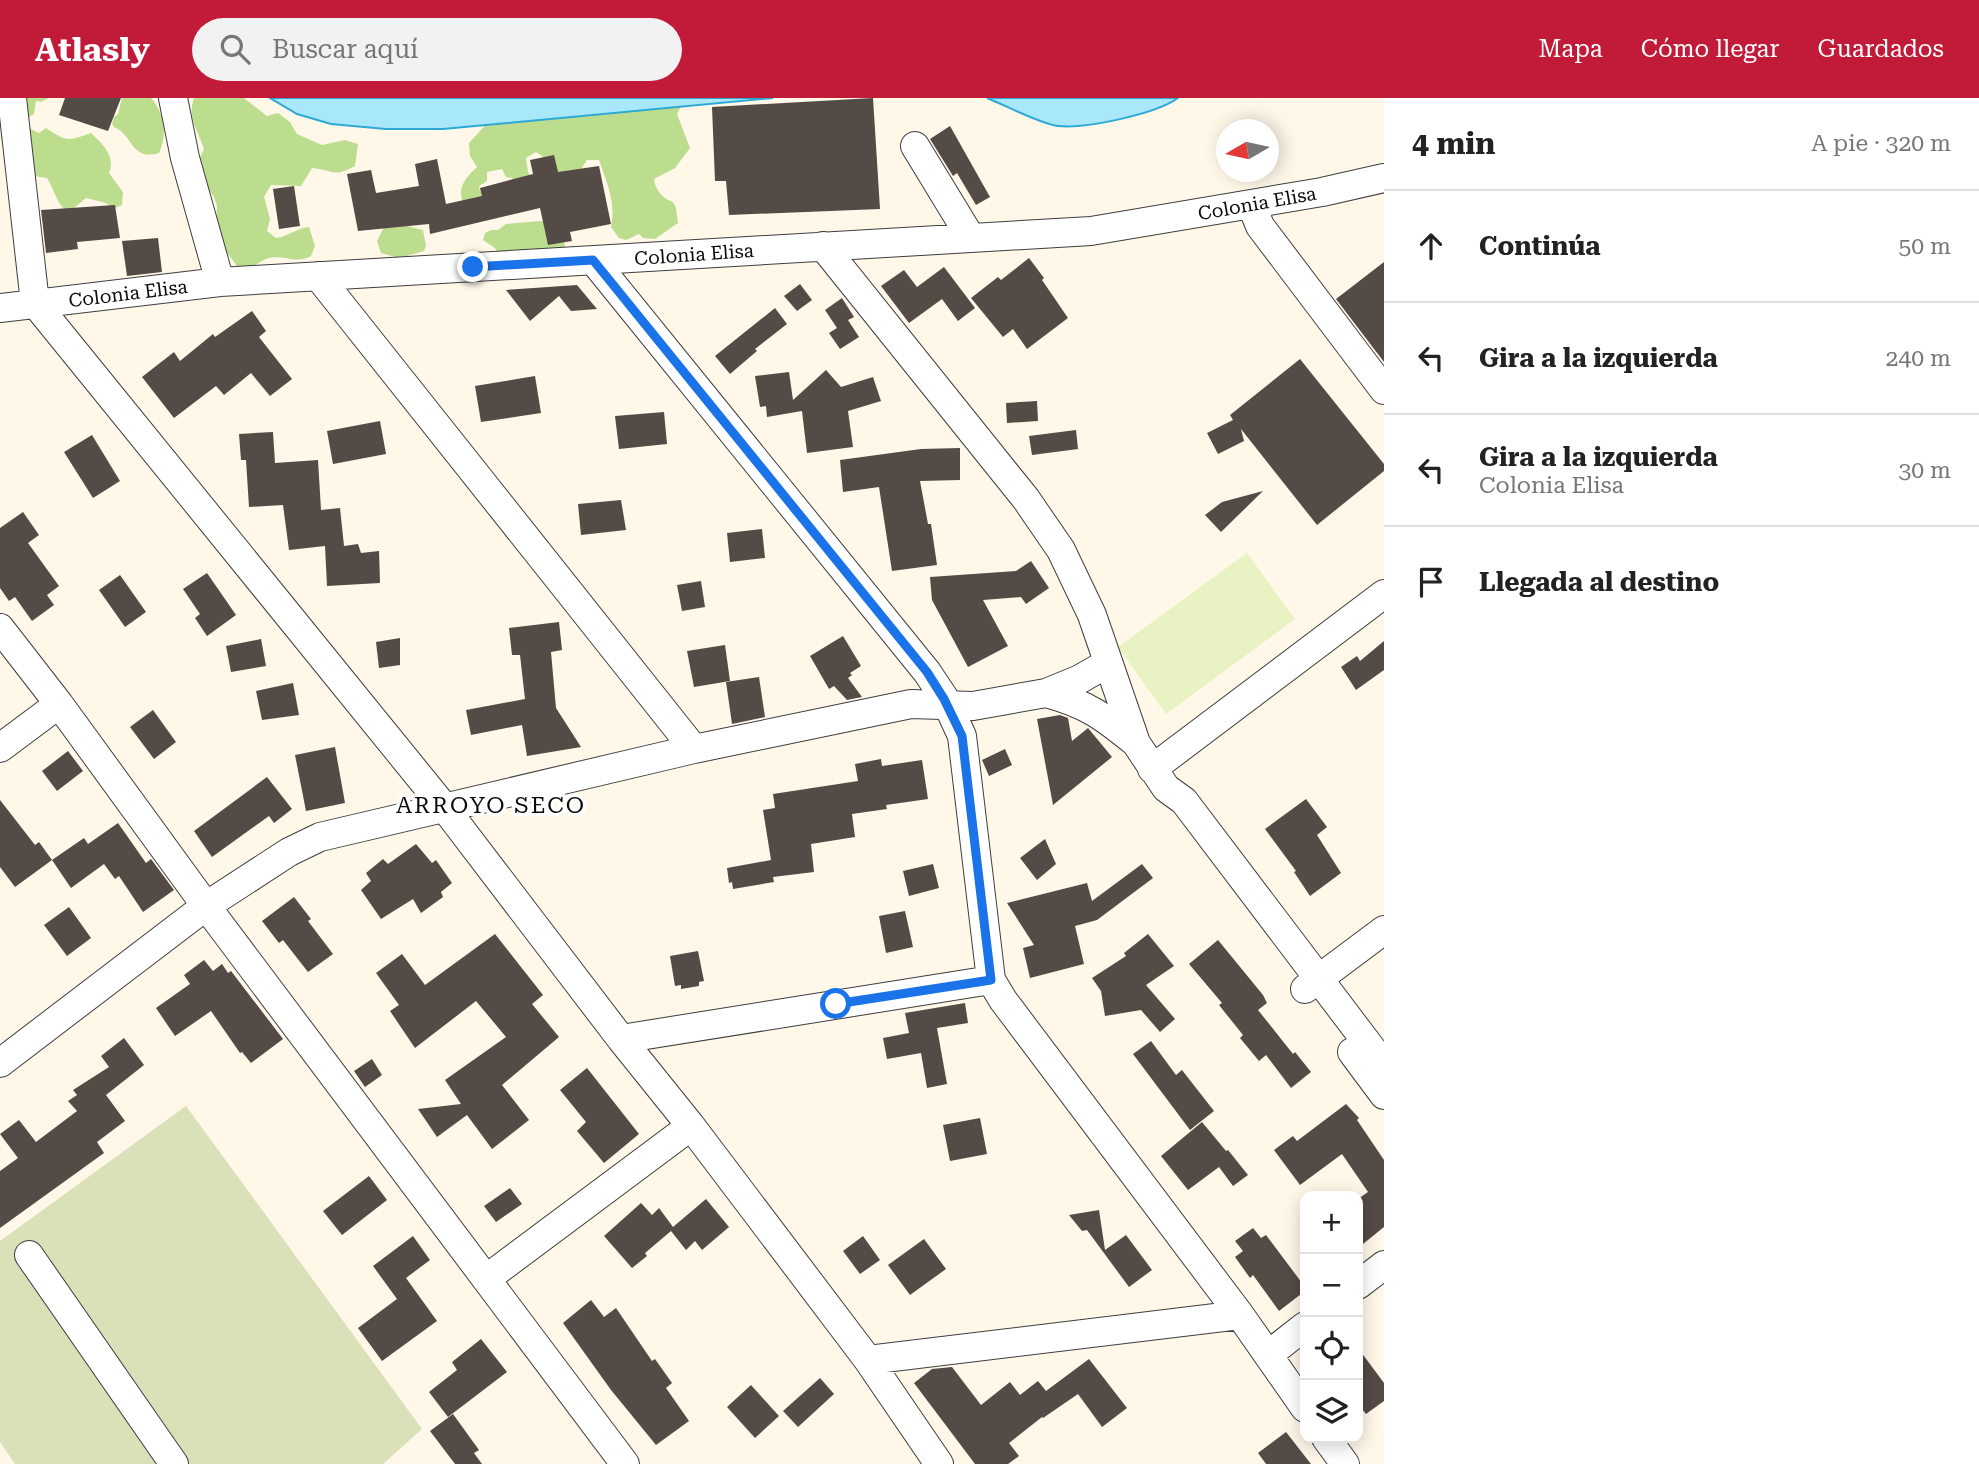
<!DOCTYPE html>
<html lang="es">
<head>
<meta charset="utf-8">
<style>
  :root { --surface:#fff; --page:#f2f2f2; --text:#222; --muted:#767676; --line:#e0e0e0; --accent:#c21b3a }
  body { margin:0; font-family:"Roboto Serif",serif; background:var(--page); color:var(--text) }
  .controls { position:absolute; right:21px; bottom:21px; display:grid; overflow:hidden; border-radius:14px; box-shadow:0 4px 18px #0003 }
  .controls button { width:63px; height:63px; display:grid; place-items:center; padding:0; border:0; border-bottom:2px solid var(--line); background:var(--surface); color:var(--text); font:35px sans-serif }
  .compass { position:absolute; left:1216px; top:21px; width:63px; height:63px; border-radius:50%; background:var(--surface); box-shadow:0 4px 18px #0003; rotate:261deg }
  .stop { position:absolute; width:21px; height:21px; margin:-16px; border:5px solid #1a73e8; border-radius:50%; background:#fff }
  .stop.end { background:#1a73e8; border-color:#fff; box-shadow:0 2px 7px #0008 }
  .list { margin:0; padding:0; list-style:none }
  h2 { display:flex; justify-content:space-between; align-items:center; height:91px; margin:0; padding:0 28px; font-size:30px }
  h2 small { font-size:23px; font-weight:400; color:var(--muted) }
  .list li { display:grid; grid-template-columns:46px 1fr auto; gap:21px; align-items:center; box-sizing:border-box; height:112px; padding:0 28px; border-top:2px solid var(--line) }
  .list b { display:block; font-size:26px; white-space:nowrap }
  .list p { margin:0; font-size:23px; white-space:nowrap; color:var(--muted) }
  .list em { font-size:23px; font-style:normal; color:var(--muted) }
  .icon { flex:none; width:38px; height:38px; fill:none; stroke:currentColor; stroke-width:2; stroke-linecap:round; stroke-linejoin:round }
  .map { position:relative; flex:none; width:1384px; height:1366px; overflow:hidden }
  header { display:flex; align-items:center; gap:42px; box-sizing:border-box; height:98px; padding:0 35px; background:var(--accent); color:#fff }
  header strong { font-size:33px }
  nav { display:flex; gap:38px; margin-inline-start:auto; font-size:24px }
  .search { width:490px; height:63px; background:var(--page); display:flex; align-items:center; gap:18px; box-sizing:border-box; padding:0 24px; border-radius:38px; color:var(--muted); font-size:26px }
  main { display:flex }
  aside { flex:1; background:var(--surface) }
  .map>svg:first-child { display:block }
</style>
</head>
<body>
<header>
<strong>Atlasly</strong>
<div class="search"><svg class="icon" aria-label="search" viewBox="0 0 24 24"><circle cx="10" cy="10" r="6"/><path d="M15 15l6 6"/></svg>Buscar aquí</div>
<nav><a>Mapa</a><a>Cómo llegar</a><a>Guardados</a></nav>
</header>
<main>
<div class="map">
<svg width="1384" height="1366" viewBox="0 0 1384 1366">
  <rect width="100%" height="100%" fill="#fff7e8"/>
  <path fill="#bddd8e" d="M 0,0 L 49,0 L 41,4 L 36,3 L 34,16 L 24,22 L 25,28 L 39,35 L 46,30 C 67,44 68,43 91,35 C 103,46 116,59 109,75 L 123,94 L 122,107 L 113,111 L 106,105 L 86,100 L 75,109 L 66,113 C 56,104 54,91 47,80 L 27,77 L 8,44 L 1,42 Z
    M 122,0 L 151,0 C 164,14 168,37 159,55 C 131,64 132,35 114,29 L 112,26 L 114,19 L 118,16 Z
    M 194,0 L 244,0 L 267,18 L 278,15 L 290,24 L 297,36 L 322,47 L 345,42 L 358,46 L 355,68 C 333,80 334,72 312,70 L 301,88 L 271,87 L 264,99 L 270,121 L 267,133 L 276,140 C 288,139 296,130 309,129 L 315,148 L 311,158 C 296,167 281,155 266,161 C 254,166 255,171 239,171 L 223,149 L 216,124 L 217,108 L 214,99 L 203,84 L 197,65 L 204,51 C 198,32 187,21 194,0 Z
    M 667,0 L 685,1 L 677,16 L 690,50 L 675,70 L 654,81 C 655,92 663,101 673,104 L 676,110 L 678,125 L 655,141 L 643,140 L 639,136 L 626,142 L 619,140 L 611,129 C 616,105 607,85 599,62 L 587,62 L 579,74 L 561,80 L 542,58 L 536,54 L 526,60 L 528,74 L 531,79 L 520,96 L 512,80 L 506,79 L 502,71 L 487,74 L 487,83 L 479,88 L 480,93 L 485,96 L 467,112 C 455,94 462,83 477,69 L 470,58 L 469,45 L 491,21 Z
    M 541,123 C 556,126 567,140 565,155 L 499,157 L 495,150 L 483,142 L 485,135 L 491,132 L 498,132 L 506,126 Z
    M 395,125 L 423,132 L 426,148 L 424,153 L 399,160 L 381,155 L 377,143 L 384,129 Z"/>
  <path fill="#dae1b9" d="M 186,1008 L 422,1331 L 383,1366 L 15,1366 L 0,1344 L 0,1143 Z"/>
  <path fill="#e8f2c2" d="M 1247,455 L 1295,521 L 1166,616 L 1118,549 Z"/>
  <path fill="#a9e7fa" stroke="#2ca9d5" stroke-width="2" d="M 270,0 L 773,0 L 443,31 L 386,31 L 331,26 L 297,16 Z
    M 987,0 L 1178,0 C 1156,16 1085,31 1058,28 C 1040,26 1005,7 987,0 Z"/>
  <path fill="#544a46" d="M 65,0 L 121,0 L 108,33 L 59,17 Z
    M 873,0 L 880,111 L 729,117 L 726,83 L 715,83 L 712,9 Z
    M 950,28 L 990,99 L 976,107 L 957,75 L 953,78 L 930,41 Z
    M 554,57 L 558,74 L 599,68 L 611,126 L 570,134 L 572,143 L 548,147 L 540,110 L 430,136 L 429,126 L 358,133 L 347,76 L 371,72 L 376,95 L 419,88 L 415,66 L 437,61 L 446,106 L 482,98 L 480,90 L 533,76 L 530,62 Z
    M 294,88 L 300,128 L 279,131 L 273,91 Z
    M 115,107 L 120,140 L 77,144 L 78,151 L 46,155 L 41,112 Z
    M 158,140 L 162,174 L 127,178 L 122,143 Z
    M 1029,160 L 1044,180 L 1042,182 L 1068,220 L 1027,251 L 1013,231 L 1003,239 L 971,200 L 998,179 L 1001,182 Z
    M 1384,164 L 1384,264 L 1336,201 Z
    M 944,169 L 975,210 L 958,223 L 942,201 L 909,225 L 881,188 L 904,172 L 917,189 Z
    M 800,186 L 812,202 L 797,213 L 784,198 Z
    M 577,187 L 597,211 L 571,213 L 559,198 L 530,223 L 506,192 Z
    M 842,200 L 854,219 L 848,222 L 859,239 L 840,251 L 829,235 L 837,230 L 825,212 Z
    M 775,210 L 787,226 L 755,251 L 757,253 L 730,276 L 715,258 Z
    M 252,213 L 266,233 L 259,239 L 292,281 L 270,298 L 251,275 L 224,297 L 216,288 L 174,320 L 142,279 L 174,254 L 180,263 L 213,236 L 215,239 Z
    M 1300,261 L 1384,366 L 1384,373 L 1317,427 L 1241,331 L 1244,343 L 1218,356 L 1207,335 L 1233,322 L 1230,317 Z
    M 826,272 L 841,289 L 873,279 L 881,303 L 848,313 L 853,349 L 807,355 L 802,313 L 767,319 L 766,308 L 760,309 L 755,278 L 789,274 L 793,302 Z
    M 535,278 L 541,315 L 481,324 L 475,288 Z
    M 1037,303 L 1038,323 L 1007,325 L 1006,305 Z
    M 664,314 L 667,346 L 619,351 L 615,318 Z
    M 380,323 L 386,356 L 333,366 L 327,333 Z
    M 1076,332 L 1078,351 L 1032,357 L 1029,338 Z
    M 273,334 L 275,365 L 318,362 L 321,412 L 340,410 L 344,448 L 358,446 L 361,455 L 379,453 L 380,485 L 327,488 L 325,448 L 289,452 L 283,407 L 249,409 L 246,362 L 241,362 L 239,336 Z
    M 92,337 L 120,383 L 93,400 L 64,354 Z
    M 960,350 L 960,382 L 920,383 L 928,426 L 931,426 L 937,467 L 892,473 L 879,389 L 843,394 L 840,362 L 921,351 Z
    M 1263,393 L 1221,434 L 1205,417 L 1222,404 Z
    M 621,402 L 626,432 L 581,437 L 578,406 Z
    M 23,414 L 39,437 L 28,445 L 59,488 L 47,497 L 54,507 L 32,523 L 15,499 L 9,503 L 0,490 L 0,430 Z
    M 762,431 L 765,460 L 730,464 L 727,435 Z
    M 1031,463 L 1049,490 L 1026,506 L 1021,499 L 983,502 L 1008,548 L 968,569 L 932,502 L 930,479 L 1016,473 Z
    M 207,475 L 236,517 L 207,538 L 195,520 L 200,516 L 183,491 Z
    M 120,477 L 146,514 L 125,529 L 99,492 Z
    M 701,483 L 705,509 L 682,513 L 677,487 Z
    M 559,524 L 562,552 L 551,554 L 556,610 L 581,649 L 527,658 L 522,627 L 471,637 L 466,612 L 525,601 L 520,557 L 512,557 L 509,530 Z
    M 843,538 L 861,568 L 850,575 L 852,577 L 848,580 L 862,599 L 847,602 L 834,588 L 829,591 L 810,558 Z
    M 400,540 L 400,567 L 379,570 L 376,544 Z
    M 261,541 L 266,568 L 231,574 L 226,548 Z
    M 1384,543 L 1384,572 L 1356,592 L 1341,569 L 1357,558 L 1360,563 Z
    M 725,547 L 730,583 L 694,589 L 687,553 Z
    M 759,579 L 765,619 L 732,626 L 726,584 Z
    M 293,585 L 299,617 L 262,622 L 256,593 Z
    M 153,612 L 176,644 L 154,661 L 130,629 Z
    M 1060,617 L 1068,620 L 1072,643 L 1088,630 L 1112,659 L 1053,707 L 1037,621 Z
    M 335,649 L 345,705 L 306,713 L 295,657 Z
    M 1005,651 L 1012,667 L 989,678 L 982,662 Z
    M 68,653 L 83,673 L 57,693 L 42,673 Z
    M 881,661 L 882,668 L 922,662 L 928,701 L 886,707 L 887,711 L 852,716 L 855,739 L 811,746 L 814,774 L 773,779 L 774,784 L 733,791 L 732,784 L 729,785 L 727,770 L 771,762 L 763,712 L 775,710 L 773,696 L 858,683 L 855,666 Z
    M 267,679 L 292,711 L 274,725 L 269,718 L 212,759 L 194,733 Z
    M 1306,701 L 1327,729 L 1317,737 L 1341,775 L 1310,798 L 1294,774 L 1296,773 L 1265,731 Z
    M 0,702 L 35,747 L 39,744 L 52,762 L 15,789 L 0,769 Z
    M 118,725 L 146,765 L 151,761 L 174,792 L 143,814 L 119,778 L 115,781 L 104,766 L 71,790 L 52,762 L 84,740 L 88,746 Z
    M 1045,741 L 1056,766 L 1037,782 L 1020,760 Z
    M 416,746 L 432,765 L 436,762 L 452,785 L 441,794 L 443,799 L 421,815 L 413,801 L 381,821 L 361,792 L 371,783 L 366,775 L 383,761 L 388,766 Z
    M 933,766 L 939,790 L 909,798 L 903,773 Z
    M 1142,766 L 1153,780 L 1097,822 L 1075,828 L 1084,866 L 1030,880 L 1023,850 L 1034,847 L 1007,805 L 1087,785 L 1092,803 Z
    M 294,799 L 311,821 L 308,823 L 333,856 L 308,874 L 283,842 L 279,845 L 262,823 Z
    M 69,809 L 91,840 L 67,858 L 44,827 Z
    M 905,813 L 913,849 L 886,855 L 879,818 Z
    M 495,836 L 543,897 L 532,906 L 559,939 L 502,987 L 529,1022 L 492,1051 L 467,1017 L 437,1039 L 418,1011 L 461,1006 L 445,982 L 506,939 L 476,903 L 415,950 L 390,913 L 399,907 L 376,875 L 402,856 L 425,887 Z
    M 1148,836 L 1174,868 L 1146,887 L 1175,921 L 1160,934 L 1141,912 L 1105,918 L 1101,893 L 1092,880 L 1126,858 L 1124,855 Z
    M 1218,842 L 1263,897 L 1267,905 L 1258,912 L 1293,956 L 1295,954 L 1311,974 L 1291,990 L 1266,957 L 1259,963 L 1240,940 L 1243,937 L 1219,907 L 1222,905 L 1189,866 Z
    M 698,853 L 704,883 L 699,884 L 699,888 L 681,891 L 681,887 L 675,888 L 670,858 Z
    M 204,862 L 213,873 L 222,866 L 228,875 L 231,873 L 283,941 L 251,965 L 242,954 L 240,955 L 211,913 L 175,938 L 156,910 L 190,886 L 184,877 Z
    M 965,905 L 968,925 L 937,930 L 947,986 L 927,990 L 921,955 L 887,961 L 883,940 L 909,935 L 905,915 Z
    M 124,940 L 144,967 L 106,997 L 125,1023 L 97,1044 L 104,1055 L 0,1130 L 0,1073 L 18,1060 L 0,1036 L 19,1022 L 36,1044 L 77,1013 L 68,1003 L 77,997 L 73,992 L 109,969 L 101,958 Z
    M 1151,943 L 1176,977 L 1182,972 L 1214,1013 L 1190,1032 L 1133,956 Z
    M 372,961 L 382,977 L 365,989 L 354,973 Z
    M 587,970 L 639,1036 L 604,1065 L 577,1033 L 586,1024 L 560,992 Z
    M 1346,1006 L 1359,1020 L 1357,1022 L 1384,1062 L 1384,1129 L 1358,1150 L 1358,1101 L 1368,1094 L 1342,1056 L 1300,1087 L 1274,1052 L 1293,1038 L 1297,1043 Z
    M 980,1020 L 987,1056 L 950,1063 L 943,1027 Z
    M 1202,1024 L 1226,1053 L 1228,1052 L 1248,1077 L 1233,1088 L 1219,1069 L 1188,1092 L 1161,1058 Z
    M 369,1078 L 387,1102 L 342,1137 L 323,1113 Z
    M 510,1090 L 522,1106 L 496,1124 L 484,1108 Z
    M 706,1101 L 729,1129 L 702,1152 L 695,1143 L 686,1152 L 671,1133 L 645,1155 L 647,1158 L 632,1170 L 604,1138 L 641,1105 L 652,1117 L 659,1110 L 673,1129 Z
    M 1099,1112 L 1105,1152 L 1126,1137 L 1152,1172 L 1129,1189 L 1087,1132 L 1082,1133 L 1069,1117 Z
    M 1253,1130 L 1261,1140 L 1266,1137 L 1305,1189 L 1305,1193 L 1279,1213 L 1253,1177 L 1250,1180 L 1235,1159 L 1243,1153 L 1235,1143 Z
    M 413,1138 L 430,1162 L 406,1180 L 437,1223 L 382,1263 L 358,1230 L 397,1201 L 373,1168 Z
    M 863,1138 L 880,1162 L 860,1176 L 843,1153 Z
    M 924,1141 L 946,1171 L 910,1197 L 888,1167 Z
    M 591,1202 L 604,1219 L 616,1210 L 652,1263 L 655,1261 L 672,1285 L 666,1290 L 689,1323 L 656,1347 L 611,1292 L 563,1225 Z
    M 481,1241 L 507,1274 L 448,1319 L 429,1294 L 457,1272 L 452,1264 Z
    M 1358,1250 L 1384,1285 L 1384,1303 L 1366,1316 L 1358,1306 Z
    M 1089,1261 L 1127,1310 L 1102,1329 L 1078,1296 L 1043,1320 L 1042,1319 L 1009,1345 L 1019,1358 L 1008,1366 L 975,1366 L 914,1285 L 932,1271 L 952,1269 L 981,1307 L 1010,1284 L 1020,1297 L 1038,1283 L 1046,1293 Z
    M 820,1280 L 834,1296 L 798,1329 L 783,1313 Z
    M 751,1287 L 779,1318 L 755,1340 L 727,1309 Z
    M 453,1316 L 479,1352 L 474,1355 L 482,1366 L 455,1366 L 430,1333 Z
    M 1286,1334 L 1311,1366 L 1266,1366 L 1258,1355 Z"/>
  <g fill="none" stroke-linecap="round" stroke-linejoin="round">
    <g stroke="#3e3e3e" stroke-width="30">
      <path id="minor" d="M 12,0 L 35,205 L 444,709 L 621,941 L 691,1028 L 868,1262 L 939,1366
        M 173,0 L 185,60 L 220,184
        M 915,48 L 971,140
        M 1251,106 L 1260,128 L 1384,292
        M 823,148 L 1026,401 L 1061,452 L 1092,517 L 1136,645 L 1166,690 L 1184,703 L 1384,967
        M 593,162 L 927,574 L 945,601 L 962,638 L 991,882 L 1003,902 L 1240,1217 L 1305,1310
        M 318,178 L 694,651
        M 0,210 L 220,184 L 1091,133 L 1322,94 L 1384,80
        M 0,530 L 59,606 L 206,808 L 625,1366
        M 1046,595 C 1087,606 1103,618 1136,645
        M 0,650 L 59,606
        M 1152,671 L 1384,496
        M 1305,891 L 1384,832
        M 621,941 L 991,882
        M 1352,954 L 1384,997
        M 0,965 L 206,808 L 289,754 L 320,739 L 694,651 L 911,606 L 973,608 L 1046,595 L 1080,581 L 1108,565
        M 29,1157 L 174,1366
        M 486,1181 L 691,1028
        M 1358,1187 L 1384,1167
        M 1268,1257 L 1305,1228
        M 868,1262 L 1240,1217
        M 1326,1340 L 1345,1366"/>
    </g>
    <use href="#minor" stroke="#fff" stroke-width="28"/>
  </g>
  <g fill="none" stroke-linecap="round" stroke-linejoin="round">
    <path stroke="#1a73e8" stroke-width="9" d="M 473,169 L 593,162 L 927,574 L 944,601 L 962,638 L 991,882 L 836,906"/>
  </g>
  <g text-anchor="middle" stroke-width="7" stroke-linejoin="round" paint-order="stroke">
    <g font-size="19" fill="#0b0b0b" stroke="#fff">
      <text transform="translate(1257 105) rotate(-10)" y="7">Colonia Elisa</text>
      <text transform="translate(694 156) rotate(-4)" y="7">Colonia Elisa</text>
      <text transform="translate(128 195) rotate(-7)" y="7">Colonia Elisa</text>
    </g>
    <g font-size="23" letter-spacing="2" fill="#0b0b0b" stroke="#fff">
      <text x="491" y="715">ARROYO SECO</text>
    </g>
  </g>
</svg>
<div class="controls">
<button>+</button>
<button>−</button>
<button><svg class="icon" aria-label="locate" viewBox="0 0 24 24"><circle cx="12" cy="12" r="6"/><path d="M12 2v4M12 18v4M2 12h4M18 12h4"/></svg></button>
<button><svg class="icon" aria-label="layers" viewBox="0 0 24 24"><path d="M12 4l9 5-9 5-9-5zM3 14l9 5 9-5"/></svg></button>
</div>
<svg class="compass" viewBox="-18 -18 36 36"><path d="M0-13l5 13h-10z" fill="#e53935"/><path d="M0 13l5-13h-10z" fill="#767676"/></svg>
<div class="stop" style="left:836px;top:906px"></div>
<div class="stop end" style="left:473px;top:169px"></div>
</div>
<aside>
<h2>4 min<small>A pie · 320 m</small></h2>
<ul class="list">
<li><svg class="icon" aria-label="ahead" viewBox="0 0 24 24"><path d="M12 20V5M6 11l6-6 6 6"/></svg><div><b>Continúa</b></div><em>50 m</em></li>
<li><svg class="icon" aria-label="left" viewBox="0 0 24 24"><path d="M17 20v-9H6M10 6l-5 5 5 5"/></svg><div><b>Gira a la izquierda</b></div><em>240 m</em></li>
<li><svg class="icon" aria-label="left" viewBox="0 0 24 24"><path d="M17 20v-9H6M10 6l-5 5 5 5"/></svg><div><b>Gira a la izquierda</b><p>Colonia Elisa</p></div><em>30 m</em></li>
<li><svg class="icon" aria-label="arrive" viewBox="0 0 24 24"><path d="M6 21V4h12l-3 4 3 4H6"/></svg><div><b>Llegada al destino</b></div></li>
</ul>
</aside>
</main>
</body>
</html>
